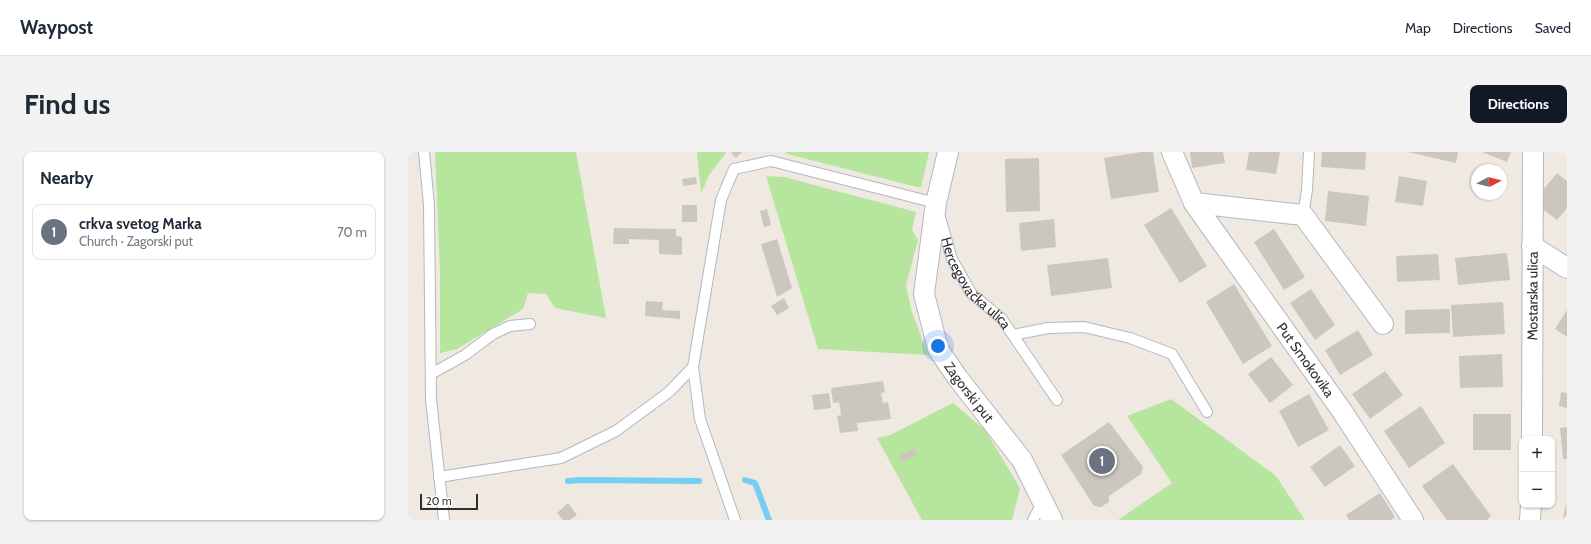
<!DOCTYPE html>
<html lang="en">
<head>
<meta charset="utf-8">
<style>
  :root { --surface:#fff; --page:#f2f2f3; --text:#1f2937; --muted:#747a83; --line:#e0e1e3; --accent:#111827 }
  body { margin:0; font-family:Cabin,sans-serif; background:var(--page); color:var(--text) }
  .controls { position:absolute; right:12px; bottom:12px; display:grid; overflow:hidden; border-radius:8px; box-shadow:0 1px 3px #0004 }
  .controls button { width:36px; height:36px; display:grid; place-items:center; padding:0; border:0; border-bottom:1px solid var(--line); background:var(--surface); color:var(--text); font:20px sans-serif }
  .compass { position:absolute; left:1063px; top:12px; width:36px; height:36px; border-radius:50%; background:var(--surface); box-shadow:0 1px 3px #0004; rotate:83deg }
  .scale { position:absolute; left:12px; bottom:10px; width:58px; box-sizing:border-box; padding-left:4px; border:2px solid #2e2e2e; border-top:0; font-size:11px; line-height:14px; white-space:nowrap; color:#2e2e2e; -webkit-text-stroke:3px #fff; paint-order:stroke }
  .you { position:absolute; left:530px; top:194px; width:14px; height:14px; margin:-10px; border:3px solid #fff; border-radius:50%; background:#1a73e8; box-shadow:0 0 0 6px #1a73e833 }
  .badge { display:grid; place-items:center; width:26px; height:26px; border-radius:50%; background:var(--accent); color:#fff; font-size:13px; font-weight:700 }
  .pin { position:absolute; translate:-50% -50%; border:2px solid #fff; box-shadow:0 1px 4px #0006 }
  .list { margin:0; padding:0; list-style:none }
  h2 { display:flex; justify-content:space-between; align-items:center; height:52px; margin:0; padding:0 16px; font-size:17px }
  h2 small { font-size:13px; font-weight:400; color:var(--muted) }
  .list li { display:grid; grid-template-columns:26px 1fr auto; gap:12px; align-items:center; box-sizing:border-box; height:56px; margin:0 8px 8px; padding:0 8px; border:1px solid var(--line); border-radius:8px }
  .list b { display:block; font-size:15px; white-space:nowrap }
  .list p { margin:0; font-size:13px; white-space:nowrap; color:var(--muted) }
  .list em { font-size:13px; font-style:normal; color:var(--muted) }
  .map { position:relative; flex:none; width:1159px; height:368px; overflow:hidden; border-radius:8px }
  header { display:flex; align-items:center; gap:24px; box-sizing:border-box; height:56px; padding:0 20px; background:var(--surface); border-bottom:1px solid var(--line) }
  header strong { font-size:19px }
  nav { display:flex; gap:22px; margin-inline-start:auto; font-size:14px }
  .intro { display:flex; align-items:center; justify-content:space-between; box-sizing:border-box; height:96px; padding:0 24px }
  h1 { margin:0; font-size:28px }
  .button { padding:10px 18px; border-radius:8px; background:var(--accent); color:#fff; font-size:14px; font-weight:700 }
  main { display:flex; gap:24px; padding:0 24px }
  aside { flex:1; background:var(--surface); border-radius:8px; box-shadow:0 1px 3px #0004 }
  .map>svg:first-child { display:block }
</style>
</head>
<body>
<header>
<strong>Waypost</strong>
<nav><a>Map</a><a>Directions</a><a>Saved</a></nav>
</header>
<div class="intro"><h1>Find us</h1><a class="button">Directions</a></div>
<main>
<aside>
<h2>Nearby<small></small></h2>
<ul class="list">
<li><span class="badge" style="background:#6b7280">1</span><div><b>crkva svetog Marka</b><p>Church · Zagorski put</p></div><em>70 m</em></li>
</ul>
</aside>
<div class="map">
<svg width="1159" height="368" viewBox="0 0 1159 368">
  <rect width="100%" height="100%" fill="#efe9e1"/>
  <path fill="#b6e59e" d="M 27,0 L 168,0 L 198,166 L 147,156 L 138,142 L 120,141 L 115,157 L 49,197 L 32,201 L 32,120 Z
    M 289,0 L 317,0 L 318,1 L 301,23 L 293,42 Z
    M 377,0 L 521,0 L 513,36 L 379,2 Z
    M 358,24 L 376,25 L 508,60 L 504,78 L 510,88 L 498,133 L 503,157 L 520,203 L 410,197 Z
    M 763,247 L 868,324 L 897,368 L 710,368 L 764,331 L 719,264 Z
    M 545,251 L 577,278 L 612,336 L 604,368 L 514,368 L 469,286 L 482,283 Z"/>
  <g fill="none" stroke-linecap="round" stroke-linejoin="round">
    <path stroke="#75cff0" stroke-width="6" d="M 337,328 L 347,331 L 361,368
      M 160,329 L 173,328 L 291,329"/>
  </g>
  <path fill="#cbc7bf" d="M 324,0 L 334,0 L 328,6 L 323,1 Z
    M 733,0 L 745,0 L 751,40 L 703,47 L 696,6 Z
    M 782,0 L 815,0 L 817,11 L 784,16 Z
    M 841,0 L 872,0 L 868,22 L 838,18 Z
    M 914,0 L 958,0 L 957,18 L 913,15 Z
    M 1000,0 L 1050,0 L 1048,11 Z
    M 1074,0 L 1103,0 L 1099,10 Z
    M 631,6 L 632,59 L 598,60 L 597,7 Z
    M 1149,21 L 1159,29 L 1159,56 L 1149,68 L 1125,50 Z
    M 991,24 L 1019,29 L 1015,54 L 987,50 Z
    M 288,25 L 289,32 L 275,34 L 274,27 Z
    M 920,39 L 961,44 L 958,74 L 917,69 Z
    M 274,53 L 289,53 L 289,70 L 274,70 Z
    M 763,56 L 799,114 L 772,131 L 736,73 Z
    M 359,57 L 363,73 L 356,75 L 352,59 Z
    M 646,67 L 648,95 L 613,99 L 611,71 Z
    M 206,76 L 268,77 L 268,84 L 274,85 L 274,103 L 251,102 L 251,88 L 221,87 L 221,92 L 205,92 Z
    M 866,77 L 897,125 L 876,138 L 846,90 Z
    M 369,87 L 384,136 L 369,145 L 353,92 Z
    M 1099,101 L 1102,128 L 1050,133 L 1047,106 Z
    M 1030,102 L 1032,128 L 989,130 L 988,104 Z
    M 700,106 L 704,136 L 643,144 L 639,113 Z
    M 826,132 L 864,194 L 835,212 L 798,150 Z
    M 903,137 L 927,173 L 907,188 L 882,151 Z
    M 376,146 L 381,156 L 369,163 L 363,154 Z
    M 238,149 L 255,150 L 254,158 L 272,159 L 272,167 L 237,164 Z
    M 1095,150 L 1097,182 L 1045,185 L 1043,153 Z
    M 1042,157 L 1042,181 L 997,182 L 997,158 Z
    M 1159,158 L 1159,185 L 1147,177 Z
    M 950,178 L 965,203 L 932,223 L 917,198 Z
    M 1094,202 L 1095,235 L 1052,236 L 1051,204 Z
    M 863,205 L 885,233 L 862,251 L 840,222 Z
    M 977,219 L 995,243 L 962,267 L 944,242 Z
    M 475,229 L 477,240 L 473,241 L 475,251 L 480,250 L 483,267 L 449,271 L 450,279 L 432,281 L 429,264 L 433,263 L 431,250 L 425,251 L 423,236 Z
    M 1153,240 L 1159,241 L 1159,256 L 1151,254 Z
    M 421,241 L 423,256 L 406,258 L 404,243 Z
    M 901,242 L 921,278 L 890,295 L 871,259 Z
    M 1013,254 L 1037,291 L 1001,316 L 976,279 Z
    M 1065,262 L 1103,262 L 1103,298 L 1065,298 Z
    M 701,270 L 735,315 L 733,322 L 701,344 L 701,350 L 693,355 L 686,354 L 653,303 Z
    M 1159,275 L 1159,307 L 1155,307 L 1152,276 Z
    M 932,293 L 947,314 L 917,335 L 902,315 Z
    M 506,297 L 509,303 L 493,310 L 490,304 Z
    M 1045,312 L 1083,364 L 1079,368 L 1039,368 L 1014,334 Z
    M 972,341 L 987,365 L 983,368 L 941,368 L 938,363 Z
    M 160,351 L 169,363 L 162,368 L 155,368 L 149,361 Z
    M 1158,351 L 1159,368 L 1155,368 Z"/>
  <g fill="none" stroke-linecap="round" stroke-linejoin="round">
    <g stroke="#b4b7c1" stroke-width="12">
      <g id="lane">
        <path d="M 16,0 L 21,53 L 23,247 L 36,368"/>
        <path d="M 895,63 L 899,38 L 901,0"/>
        <path d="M 605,183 L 640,176 L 676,175 L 722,186 L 764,202 L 799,260"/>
        <path d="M 285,215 L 292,267 L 327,368"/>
        <path d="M 23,222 L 57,203 L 85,182 L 102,174 L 122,172"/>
        <path id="s1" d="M 31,325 L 153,306 L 208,279 L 261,240 L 285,215 L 313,48 L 326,17 L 363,9 L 528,51 L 544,107 L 563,141 L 594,167 L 649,248"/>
        <path d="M 625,368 L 635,349"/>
      </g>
    </g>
    <g stroke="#b4b7c1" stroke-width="22">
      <g id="street">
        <path id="s2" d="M 540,0 L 528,51 L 516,142 L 530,197 L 549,225 L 614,308 L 644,368"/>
        <path id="s3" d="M 764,0 L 786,51 L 934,259 L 1005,368"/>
        <path d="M 786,51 L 895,63 L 975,172"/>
        <path d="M 1124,94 L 1159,116"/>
        <path id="s4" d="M 1124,287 L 1125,0"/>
        <path d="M 1122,368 L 1123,353"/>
      </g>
    </g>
    <use href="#lane" stroke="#fff" stroke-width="10"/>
    <use href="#street" stroke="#fff" stroke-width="20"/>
  </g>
  <g text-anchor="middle" stroke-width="3" stroke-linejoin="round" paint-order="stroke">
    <g font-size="14" fill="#2e2e2e" stroke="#fff">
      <text dy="5" stroke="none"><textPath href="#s1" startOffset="788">Hercegovačka ulica</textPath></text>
      <text dy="5" stroke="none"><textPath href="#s4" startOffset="143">Mostarska ulica</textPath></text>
      <text dy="5" stroke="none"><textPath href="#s3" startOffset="248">Put Smokovika</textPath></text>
      <text dy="5" stroke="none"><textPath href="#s2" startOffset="254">Zagorski put</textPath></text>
    </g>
  </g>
</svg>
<div class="controls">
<button>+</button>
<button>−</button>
</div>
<svg class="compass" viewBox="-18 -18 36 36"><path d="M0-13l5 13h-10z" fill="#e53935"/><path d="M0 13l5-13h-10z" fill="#747a83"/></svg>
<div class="scale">20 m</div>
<div class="you"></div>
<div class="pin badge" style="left:694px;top:309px;background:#6b7280">1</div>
</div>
</main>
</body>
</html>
